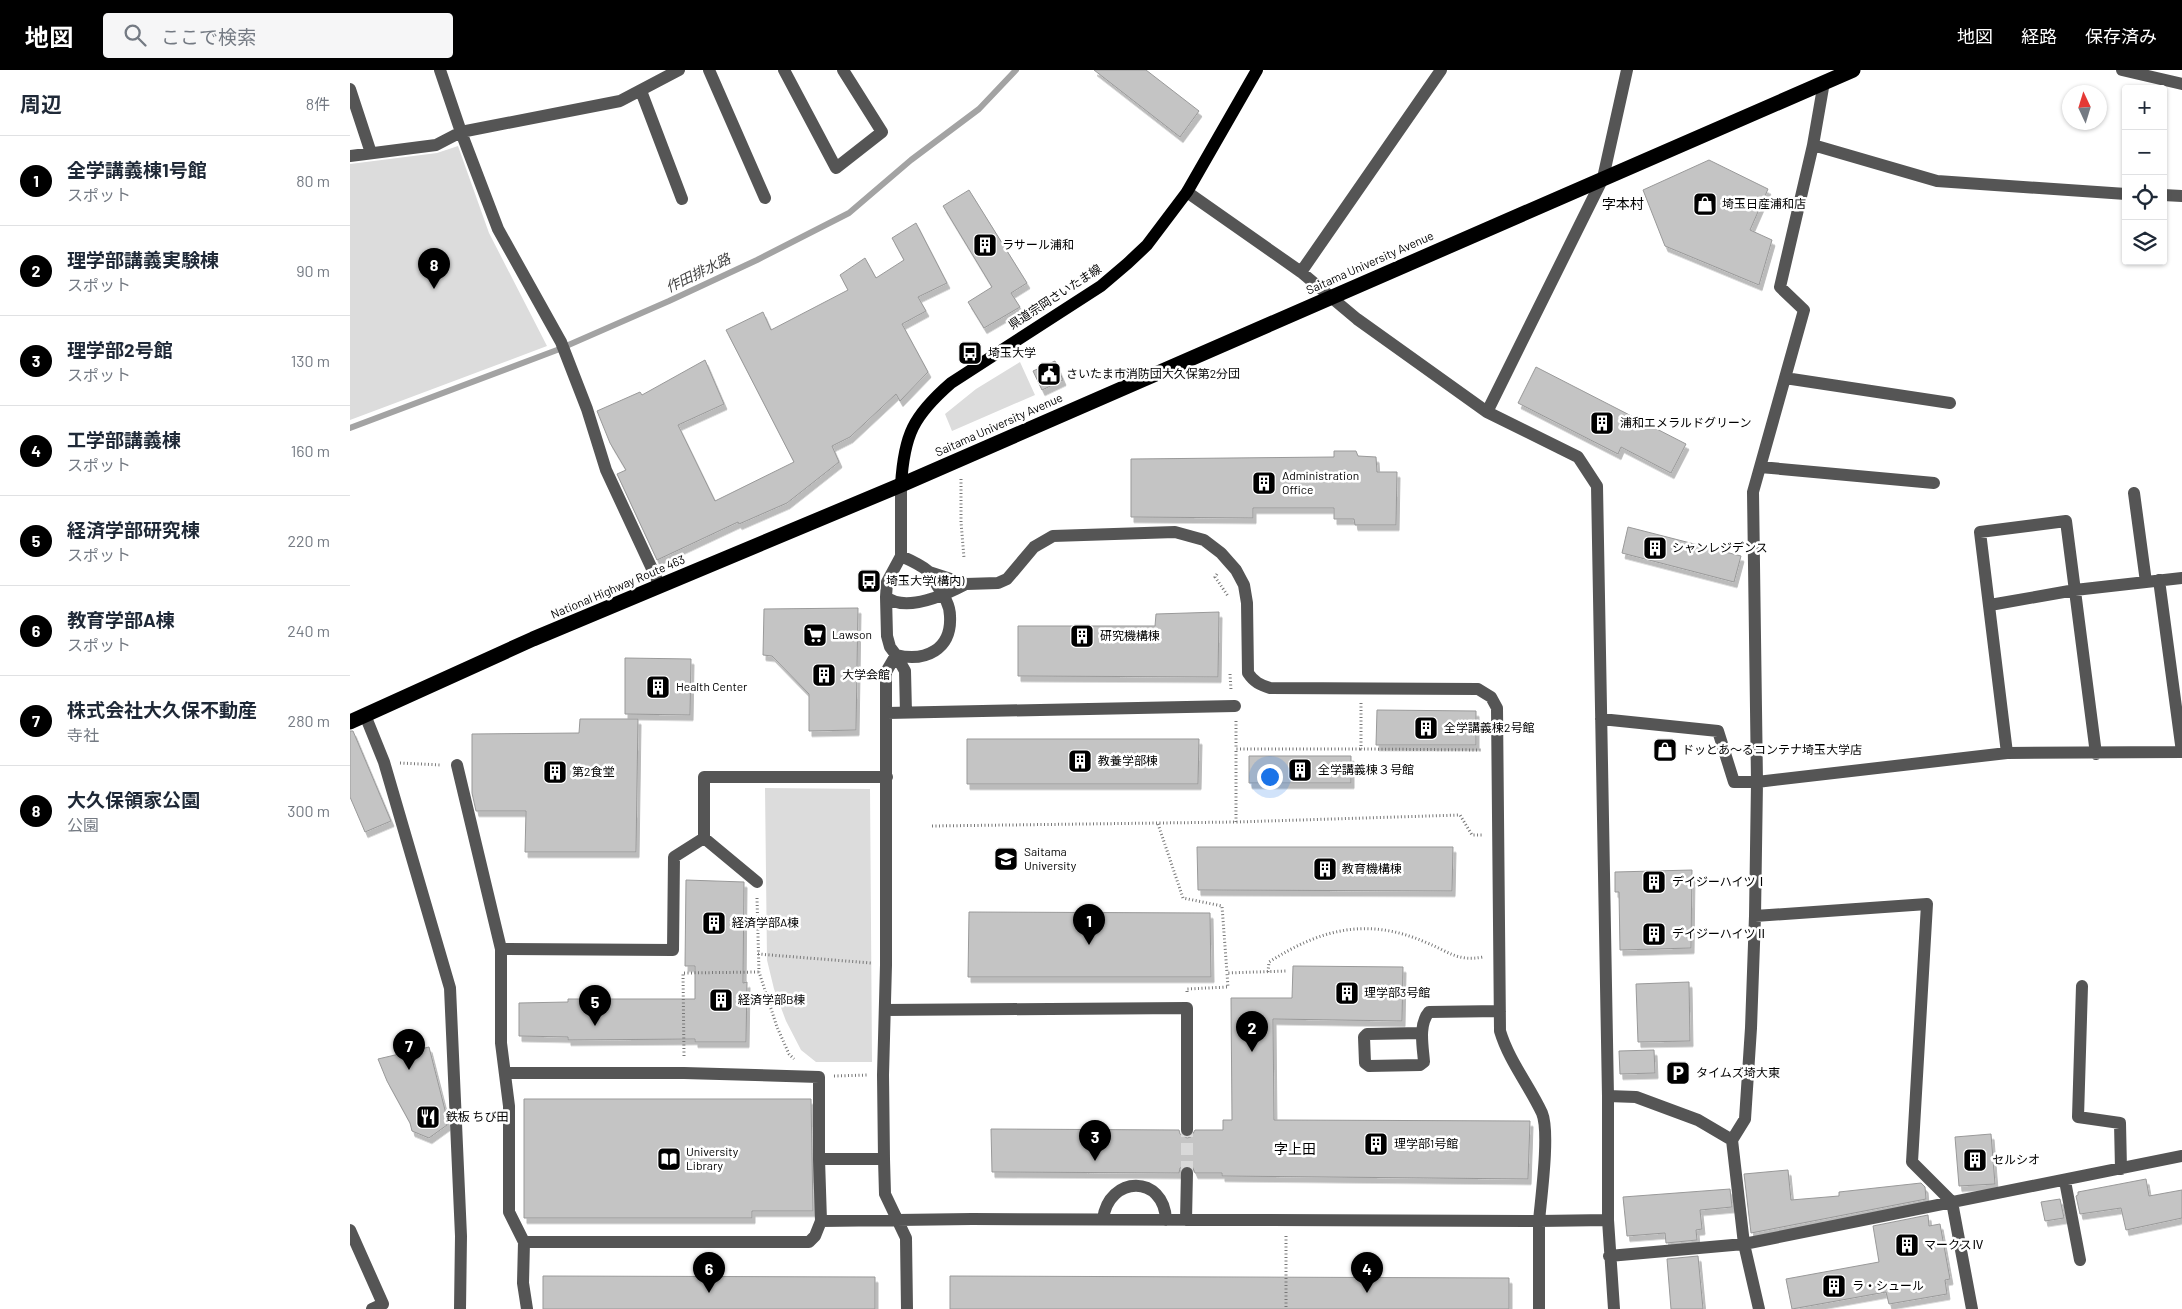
<!DOCTYPE html>
<html lang="ja">
<head>
<meta charset="utf-8">
<style>
  :root { --surface:#fff; --page:#f6f6f7; --text:#1f2937; --muted:#747a83; --line:#e0e1e3; --accent:#000 }
  body { margin:0; font-family:Barlow,"Noto Sans JP",sans-serif; background:var(--page); color:var(--text) }
  .controls { position:absolute; right:15px; top:15px; display:grid; overflow:hidden; border-radius:5px; box-shadow:0 1px 4px #0004 }
  .controls button { width:45px; height:45px; display:grid; place-items:center; padding:0; border:0; border-bottom:1px solid var(--line); background:var(--surface); color:var(--text); font:25px sans-serif }
  .compass { position:absolute; left:1712px; top:15px; width:45px; height:45px; border-radius:50%; background:var(--surface); box-shadow:0 1px 4px #0004; rotate:356deg }
  .you { position:absolute; left:919px; top:706px; width:18px; height:18px; margin:-12px; border:4px solid #fff; border-radius:50%; background:#1a73e8; box-shadow:0 0 0 8px #1a73e833 }
  .badge { display:grid; place-items:center; width:32px; height:32px; border-radius:50%; background:var(--accent); color:#fff; font-size:16px; font-weight:700 }
  .pin { position:absolute; translate:-50% -41px; filter:drop-shadow(0 1px 2px #0008) }
  .pin::after { content:''; position:absolute; top:26px; width:18px; height:15px; background:inherit; clip-path:polygon(0 0,100% 0,50% 100%) }
  .list { margin:0; padding:0; list-style:none }
  h2 { display:flex; justify-content:space-between; align-items:center; height:65px; margin:0; padding:0 20px; font-size:21px }
  h2 small { font-size:16px; font-weight:400; color:var(--muted) }
  .list li { display:grid; grid-template-columns:32px 1fr auto; gap:15px; align-items:center; box-sizing:border-box; height:90px; padding:0 20px; border-top:1px solid var(--line) }
  .list b { display:block; font-size:19px; white-space:nowrap }
  .list p { margin:0; font-size:16px; white-space:nowrap; color:var(--muted) }
  .list em { font-size:16px; font-style:normal; color:var(--muted) }
  .icon { flex:none; width:28px; height:28px; fill:none; stroke:currentColor; stroke-width:2; stroke-linecap:round; stroke-linejoin:round }
  .map { position:relative; flex:none; width:1832px; height:1239px; overflow:hidden }
  header { display:flex; align-items:center; gap:30px; box-sizing:border-box; height:70px; padding:0 25px; background:var(--accent); color:#fff }
  header strong { font-size:24px }
  nav { display:flex; gap:28px; margin-inline-start:auto; font-size:18px }
  .search { width:350px; height:45px; background:var(--page); display:flex; align-items:center; gap:12px; box-sizing:border-box; padding:0 18px; border-radius:5px; color:var(--muted); font-size:19px }
  main { display:flex }
  aside { flex:1; background:var(--surface) }
  .map>svg:first-child { display:block }
</style>
</head>
<body>
<header>
<strong>地図</strong>
<div class="search"><svg class="icon" aria-label="search" viewBox="0 0 24 24"><circle cx="10" cy="10" r="6"/><path d="M15 15l6 6"/></svg>ここで検索</div>
<nav><a>地図</a><a>経路</a><a>保存済み</a></nav>
</header>
<main>
<aside>
<h2>周辺<small>8件</small></h2>
<ul class="list">
<li><span class="badge">1</span><div><b>全学講義棟1号館</b><p>スポット</p></div><em>80 m</em></li>
<li><span class="badge">2</span><div><b>理学部講義実験棟</b><p>スポット</p></div><em>90 m</em></li>
<li><span class="badge">3</span><div><b>理学部2号館</b><p>スポット</p></div><em>130 m</em></li>
<li><span class="badge">4</span><div><b>工学部講義棟</b><p>スポット</p></div><em>160 m</em></li>
<li><span class="badge">5</span><div><b>経済学部研究棟</b><p>スポット</p></div><em>220 m</em></li>
<li><span class="badge">6</span><div><b>教育学部A棟</b><p>スポット</p></div><em>240 m</em></li>
<li><span class="badge">7</span><div><b>株式会社大久保不動産</b><p>寺社</p></div><em>280 m</em></li>
<li><span class="badge">8</span><div><b>大久保領家公園</b><p>公園</p></div><em>300 m</em></li>
</ul>
</aside>
<div class="map">
<svg width="1832" height="1239" viewBox="0 0 1832 1239">
  <defs>
    <filter id="shadow"><feDropShadow dx="3" dy="5.5" stdDeviation="0" flood-color="#0004"/></filter>
  </defs>
  <rect width="100%" height="100%" fill="#fff"/>
  <path fill="#dcdcdc" d="M 108,76 L 139,163 L 197,276 L 0,350 L 0,94 L 87,83 Z
    M 670,292 L 685,325 L 602,361 L 595,344 L 626,319 Z
    M 415,718 L 520,719 L 522,992 L 466,992 L 451,980 L 436,951 L 424,919 L 417,890 Z"/>
  <g fill="none" stroke-linecap="round" stroke-linejoin="round">
    <path stroke="#a3a3a3" stroke-width="6" d="M 0,358 L 207,280 L 319,231 L 407,190 L 499,143 L 561,90 L 629,39 L 666,0"/>
  </g>
  <path fill="#c4c4c4" stroke="#999" filter="url(#shadow)" d="M 744,0 L 796,0 L 849,41 L 830,67 Z
    M 1359,90 L 1418,119 L 1400,160 L 1422,170 L 1409,215 L 1315,176 L 1293,120 Z
    M 619,120 L 677,213 L 661,223 L 670,237 L 634,258 L 618,232 L 642,217 L 593,136 Z
    M 566,153 L 597,213 L 568,227 L 576,241 L 552,254 L 578,302 L 550,331 L 546,324 L 500,367 L 482,376 L 489,392 L 437,433 L 389,454 L 388,452 L 307,490 L 267,404 L 276,400 L 260,373 L 247,341 L 290,322 L 292,325 L 355,290 L 374,334 L 328,355 L 365,431 L 444,392 L 376,260 L 413,242 L 421,260 L 498,220 L 490,205 L 515,188 L 526,208 L 554,190 L 542,168 Z
    M 705,291 L 713,310 L 692,320 L 683,301 Z
    M 1186,297 L 1336,374 L 1321,403 L 1271,377 L 1268,384 L 1168,333 Z
    M 984,381 L 1006,381 L 1008,386 L 1026,387 L 1027,402 L 1047,402 L 1046,455 L 1005,455 L 1004,449 L 984,449 L 984,438 L 903,438 L 903,448 L 781,447 L 781,389 L 984,387 Z
    M 1278,457 L 1391,486 L 1384,512 L 1272,483 Z
    M 508,538 L 506,660 L 459,661 L 459,624 L 422,586 L 413,585 L 414,539 Z
    M 869,542 L 868,607 L 668,606 L 668,556 L 805,556 L 806,544 Z
    M 275,588 L 341,589 L 340,645 L 275,644 Z
    M 1027,640 L 1126,641 L 1126,675 L 1026,675 Z
    M 230,649 L 288,649 L 286,782 L 175,782 L 176,741 L 126,741 L 122,723 L 122,664 L 229,663 Z
    M 0,661 L 3,661 L 41,751 L 15,762 L 0,727 Z
    M 617,669 L 849,669 L 848,714 L 617,714 Z
    M 899,686 L 1001,686 L 1001,713 L 899,713 Z
    M 847,777 L 1103,777 L 1102,821 L 848,820 Z
    M 1342,800 L 1341,878 L 1270,880 L 1269,822 L 1265,822 L 1265,802 Z
    M 336,810 L 394,812 L 393,913 L 397,912 L 396,972 L 345,972 L 345,969 L 218,970 L 218,967 L 169,966 L 169,933 L 218,932 L 218,929 L 345,929 L 345,896 L 335,896 Z
    M 619,842 L 860,843 L 861,907 L 618,907 Z
    M 943,896 L 1053,897 L 1052,951 L 923,949 L 924,1050 L 1180,1051 L 1178,1109 L 872,1106 L 872,1103 L 845,1103 L 842,1096 L 837,1095 L 830,1098 L 829,1103 L 642,1102 L 641,1059 L 829,1060 L 830,1064 L 837,1068 L 841,1067 L 845,1060 L 873,1060 L 873,1050 L 882,1050 L 881,928 L 942,928 Z
    M 1339,912 L 1340,971 L 1288,972 L 1286,914 Z
    M 79,977 L 95,1040 L 97,1055 L 79,1068 L 62,1061 L 60,1053 L 37,1011 L 28,989 Z
    M 1304,980 L 1305,1003 L 1270,1004 L 1269,981 Z
    M 174,1029 L 461,1029 L 463,1141 L 402,1141 L 402,1148 L 174,1148 Z
    M 1641,1064 L 1645,1114 L 1609,1116 L 1605,1067 Z
    M 1438,1100 L 1441,1130 L 1489,1126 L 1489,1122 L 1571,1113 L 1575,1117 L 1576,1129 L 1401,1163 L 1394,1104 Z
    M 1796,1109 L 1799,1126 L 1832,1120 L 1832,1148 L 1776,1160 L 1771,1138 L 1730,1144 L 1726,1126 L 1728,1125 L 1728,1122 Z
    M 1380,1119 L 1382,1137 L 1350,1140 L 1352,1159 L 1346,1160 L 1347,1170 L 1316,1173 L 1315,1163 L 1277,1166 L 1273,1127 Z
    M 1710,1129 L 1714,1148 L 1695,1151 L 1691,1132 Z
    M 1578,1145 L 1579,1156 L 1590,1154 L 1600,1209 L 1595,1210 L 1597,1224 L 1539,1234 L 1536,1222 L 1442,1239 L 1436,1209 L 1529,1192 L 1523,1156 Z
    M 1348,1186 L 1353,1239 L 1321,1239 L 1317,1189 Z
    M 193,1206 L 525,1207 L 525,1239 L 193,1239 Z
    M 600,1206 L 1159,1208 L 1159,1239 L 600,1239 Z"/>
  <g fill="none" stroke-linecap="round" stroke-linejoin="round">
    <path stroke="#d9d9d9" stroke-width="12" stroke-dasharray="12 6" stroke-linecap="butt" d="M 837,1103 L 837,1060"/>
    <path stroke="#777" stroke-width="3" stroke-dasharray="1 2.5" stroke-linecap="butt" d="M 611,409 L 611,452 L 614,488
      M 867,504 L 865,507 L 878,526
      M 880,604 L 881,620
      M 1011,633 L 1011,679 L 1132,680
      M 886,651 L 886,679
      M 50,693 L 91,695
      M 886,752 L 886,679 L 1011,679
      M 808,754 L 833,828 L 872,836 L 877,903
      M 582,756 L 886,752 L 1110,745 L 1122,765 L 1133,765
      M 407,828 L 409,902 L 427,957 L 439,984 L 444,989
      M 408,884 L 521,893
      M 918,902 L 919,892 C 971,859 1017,847 1075,872 C 1098,881 1107,892 1133,887
      M 837,922 L 837,919 L 878,917 L 877,903 L 936,901
      M 334,986 L 333,903 L 409,902
      M 484,1006 L 518,1005
      M 936,1166 L 936,1239"/>
    <path stroke="#555" stroke-width="12" d="M 359,0 L 415,128
      M 434,0 L 486,98 L 532,62 L 493,0
      M 1772,0 L 1832,14
      M 1474,12 L 1463,75 L 1430,217 L 1454,240 L 1403,422 L 1407,712 L 1657,683 L 1832,682
      M 0,19 L 21,83
      M 291,21 L 332,129
      M 1463,75 L 1587,111 L 1776,124
      M 0,86 L 86,75 L 111,62 L 90,0
      M 837,122 L 951,202 L 1007,249 L 1137,342 L 1228,387 L 1247,416 L 1258,1026 L 1258,1150 L 1264,1239
      M 1813,125 L 1832,126
      M 951,202 L 1091,0
      M 1435,308 L 1600,333
      M 1137,342 L 1253,108 L 1277,0
      M 1410,397 L 1584,413
      M 551,415 L 551,486 L 537,512 L 536,527 L 537,566 L 540,577 L 546,585 C 575,592 602,580 600,546 C 600,535 594,526 588,517 C 585,512 582,505 578,501 C 571,495 560,490 551,486
      M 1784,423 L 1796,512
      M 1809,510 L 1832,682
      M 310,516 L 256,400 L 237,339 L 211,272 L 148,159 L 111,62 L 270,31 L 329,0
      M 536,527 C 556,543 597,524 616,514
      M 1640,535 L 1725,520 L 1832,508
      M 546,585 L 536,602 L 536,895 L 533,1005 L 534,1089 L 535,1124 L 556,1168 L 557,1239
      M 546,585 L 555,601 L 556,643
      M 537,643 L 885,636
      M 15,645 L 34,692 L 100,918 L 111,1166 L 110,1239
      M 1251,649 L 1368,661 L 1384,712 L 1407,712 L 1405,846
      M 1657,683 L 1630,462 L 1716,451 L 1746,684
      M 107,695 L 151,879 L 323,880 L 324,787 L 354,768 L 407,812
      M 354,768 L 354,707 L 537,707
      M 151,879 L 151,973 L 159,1036 L 159,1142 L 174,1172 L 173,1213 L 177,1239
      M 1732,916 L 1728,1047 L 1770,1053 L 1771,1099
      M 535,940 L 837,938 L 837,1060
      M 1072,963 L 1017,964 L 1014,967 L 1015,993 L 1019,996 L 1070,995 L 1074,992 C 1073,977 1068,955 1079,942 L 1150,941
      M 156,1003 L 334,1003 L 469,1007 L 469,1089
      M 1258,1026 L 1286,1027 L 1348,1050 L 1382,1070
      M 1715,1111 L 1730,1190
      M 753,1149 C 759,1105 814,1104 816,1150
      M 836,1150 L 837,1103
      M 471,1151 L 469,1089 L 534,1089
      M 0,1160 L 33,1234 L 22,1239
      M 174,1172 L 459,1172 L 465,1166 L 471,1151 L 622,1149 L 1189,1151 C 1191,1128 1200,1062 1192,1043 C 1179,1015 1159,991 1150,961 L 1147,638 L 1141,627 L 1128,619 L 920,618 C 910,615 904,612 898,603 L 897,533 L 894,515 L 886,500 L 871,483 L 854,470 L 825,462 L 703,466 L 684,477 L 657,509 L 648,513 L 616,514 L 579,502
      M 1259,1186 L 1394,1174 L 1832,1086
      M 1189,1239 L 1189,1151 L 1258,1150
      M 1409,1239 L 1394,1174 L 1382,1070 L 1395,1049 L 1401,958 L 1405,846 L 1577,834 L 1562,1092 L 1602,1132 L 1622,1239"/>
    <path stroke="#000" stroke-width="12" d="M 551,415 C 554,365 563,346 601,313 L 751,216 L 778,193 L 797,175 L 837,122 L 907,0"/>
    <path stroke="#000" stroke-width="15" d="M 0,652 L 183,569 L 551,415 L 1503,0"/>
  </g>
  <defs>
    <g id="shop-square" transform="scale(1.25)"><rect x="-9" y="-9" width="18" height="18" rx="4" fill="#000" stroke="#fff"/><path d="M-5-2.5h2.3a2.7 3.5 0 0 1 5.4 0H5L5.5 6h-11ZM-1.5-2.5h3a1.5 2.3 0 0 0-3 0Z" fill="#fff"/></g>
    <g id="building-square" transform="scale(1.25)"><rect x="-9" y="-9" width="18" height="18" rx="4" fill="#000" stroke="#fff"/><path d="M-4-6H4V6H1V3H-1V6H-4ZM-2.5-4.3h1.7v1.8h-1.7ZM.8-4.3h1.7v1.8H.8ZM-2.5-1h1.7V.8h-1.7ZM.8-1h1.7V.8H.8Z" fill="#fff"/></g>
    <g id="bus-square" transform="scale(1.25)"><rect x="-9" y="-9" width="18" height="18" rx="4" fill="#000" stroke="#fff"/><path d="M-5-6H5V4H4V6H2V4H-2V6H-4V4H-5ZM-3.5-4V0h7V-4ZM-3.5 1.2v1.5H-2V1.2ZM2 1.2v1.5H3.5V1.2Z" fill="#fff"/></g>
    <g id="civic-square" transform="scale(1.25)"><rect x="-9" y="-9" width="18" height="18" rx="4" fill="#000" stroke="#fff"/><path d="M-.6-6.5H3V-4.5H.6V-3L4-1V1h2V6H-6V1h2V-1L-.6-3ZM-1.2 2.5V6h2.4V2.5Z" fill="#fff"/></g>
    <g id="supermarket-square" transform="scale(1.25)"><rect x="-9" y="-9" width="18" height="18" rx="4" fill="#000" stroke="#fff"/><path d="M-6-5.5h2.5l.6 2H6L4.5 2H-2.5L-4.4-4H-6ZM-1.5 3.2a1.3 1.3 0 1 0 .1 0ZM3 3.2a1.3 1.3 0 1 0 .1 0Z" fill="#fff"/></g>
    <g id="university-square" transform="scale(1.25)"><rect x="-9" y="-9" width="18" height="18" rx="4" fill="#000" stroke="#fff"/><path d="M0-5L7-2L0 1L-7-2ZM-4 1L0 2.5L4 1V4Q0 6-4 4Z" fill="#fff"/></g>
    <g id="parking-square" transform="scale(1.25)"><rect x="-9" y="-9" width="18" height="18" rx="4" fill="#000" stroke="#fff"/><path d="M-3.5-5.5H1a3.5 3.5 0 0 1 0 7H-1V5.5H-3.5ZM-1-3.4V-.6H.8a1.4 1.4 0 0 0 0-2.8Z" fill="#fff"/></g>
    <g id="restaurant-square" transform="scale(1.25)"><rect x="-9" y="-9" width="18" height="18" rx="4" fill="#000" stroke="#fff"/><path d="M-5-6h1v4h1v-4h1v4h1v-4h1v5L-1.5 .5V6h-2V.5L-5-1ZM5-6V6H3V1.5H1.5Q1.5-4 5-6Z" fill="#fff"/></g>
    <g id="library-square" transform="scale(1.25)"><rect x="-9" y="-9" width="18" height="18" rx="4" fill="#000" stroke="#fff"/><path d="M-6-4Q-3-5.5-.7-3.5V5Q-3 3-6 4ZM6-4Q3-5.5 .7-3.5V5Q3 3 6 4Z" fill="#fff"/></g>
  </defs>
  <g fill-rule="evenodd">
    <use href="#shop-square" x="1355" y="134"/>
    <use href="#building-square" x="635" y="175"/>
    <use href="#bus-square" x="620" y="283"/>
    <use href="#civic-square" x="699" y="304"/>
    <use href="#building-square" x="1252" y="353"/>
    <use href="#building-square" x="914" y="413"/>
    <use href="#building-square" x="1305" y="478"/>
    <use href="#bus-square" x="519" y="511"/>
    <use href="#supermarket-square" x="465" y="565"/>
    <use href="#building-square" x="732" y="566"/>
    <use href="#building-square" x="474" y="605"/>
    <use href="#building-square" x="308" y="617"/>
    <use href="#building-square" x="1076" y="658"/>
    <use href="#shop-square" x="1315" y="680"/>
    <use href="#building-square" x="730" y="691"/>
    <use href="#building-square" x="950" y="700"/>
    <use href="#building-square" x="205" y="702"/>
    <use href="#university-square" x="656" y="789"/>
    <use href="#building-square" x="975" y="799"/>
    <use href="#building-square" x="1304" y="812"/>
    <use href="#building-square" x="364" y="853"/>
    <use href="#building-square" x="1304" y="864"/>
    <use href="#building-square" x="997" y="923"/>
    <use href="#building-square" x="371" y="930"/>
    <use href="#parking-square" x="1328" y="1003"/>
    <use href="#restaurant-square" x="78" y="1047"/>
    <use href="#building-square" x="1026" y="1074"/>
    <use href="#library-square" x="319" y="1089"/>
    <use href="#building-square" x="1625" y="1090"/>
    <use href="#building-square" x="1557" y="1175"/>
    <use href="#building-square" x="1484" y="1216"/>
  </g>
  <g text-anchor="middle" stroke-width="5" stroke-linejoin="round" paint-order="stroke">
    <g font-size="12" fill="#000" stroke="#fff" text-anchor="start">
      <text x="1372" y="138">埼玉日産浦和店</text>
      <text x="652" y="179">ラサール浦和</text>
      <text x="638" y="287">埼玉大学</text>
      <text x="716" y="308">さいたま市消防団大久保第2分団</text>
      <text x="1270" y="357">浦和エメラルドグリーン</text>
      <text x="932" y="410">Administration<tspan x="932" dy="14">Office</tspan></text>
      <text x="1322" y="482">シャンレジデンス</text>
      <text x="536" y="515">埼玉大学(構内)</text>
      <text x="482" y="569">Lawson</text>
      <text x="750" y="570">研究機構棟</text>
      <text x="492" y="609">大学会館</text>
      <text x="326" y="621">Health Center</text>
      <text x="1094" y="662">全学講義棟2号館</text>
      <text x="1332" y="684">ドッとあ～るコンテナ埼玉大学店</text>
      <text x="748" y="695">教養学部棟</text>
      <text x="968" y="704">全学講義棟３号館</text>
      <text x="222" y="706">第2食堂</text>
      <text x="674" y="786">Saitama<tspan x="674" dy="14">University</tspan></text>
      <text x="992" y="803">教育機構棟</text>
      <text x="1322" y="816">デイジーハイツⅠ</text>
      <text x="382" y="857">経済学部A棟</text>
      <text x="1322" y="868">デイジーハイツⅡ</text>
      <text x="1014" y="927">理学部3号館</text>
      <text x="388" y="934">経済学部B棟</text>
      <text x="1346" y="1007">タイムズ埼大東</text>
      <text x="96" y="1051">鉄板 ちび田</text>
      <text x="1044" y="1078">理学部1号館</text>
      <text x="336" y="1086">University<tspan x="336" dy="14">Library</tspan></text>
      <text x="1642" y="1094">セルシオ</text>
      <text x="1574" y="1179">マークスⅣ</text>
      <text x="1502" y="1220">ラ・シュール</text>
    </g>
    <g font-size="12" fill="#000" stroke="#fff">
      <text transform="translate(1020 193) rotate(-24)" y="4">Saitama University Avenue</text>
      <text transform="translate(705 227) rotate(-33)" y="4">県道宗岡さいたま線</text>
      <text transform="translate(649 355) rotate(-24)" y="4">Saitama University Avenue</text>
      <text transform="translate(268 517) rotate(-23)" y="4">National Highway Route 463</text>
    </g>
    <g font-size="14" fill="#000" stroke="#fff">
      <text x="1273" y="139">字本村</text>
      <text x="945" y="1084">字上田</text>
    </g>
    <g font-size="14" font-style="italic" fill="#444" stroke="#fff">
      <text transform="translate(348 203) rotate(-26)" y="5">作田排水路</text>
    </g>
  </g>
</svg>
<div class="controls">
<button>+</button>
<button>−</button>
<button><svg class="icon" aria-label="locate" viewBox="0 0 24 24"><circle cx="12" cy="12" r="6"/><path d="M12 2v4M12 18v4M2 12h4M18 12h4"/></svg></button>
<button><svg class="icon" aria-label="layers" viewBox="0 0 24 24"><path d="M12 4l9 5-9 5-9-5zM3 14l9 5 9-5"/></svg></button>
</div>
<svg class="compass" viewBox="-18 -18 36 36"><path d="M0-13l5 13h-10z" fill="#e53935"/><path d="M0 13l5-13h-10z" fill="#747a83"/></svg>
<div class="you"></div>
<div class="pin badge" style="left:739px;top:875px">1</div>
<div class="pin badge" style="left:902px;top:982px">2</div>
<div class="pin badge" style="left:745px;top:1091px">3</div>
<div class="pin badge" style="left:1017px;top:1223px">4</div>
<div class="pin badge" style="left:245px;top:956px">5</div>
<div class="pin badge" style="left:359px;top:1223px">6</div>
<div class="pin badge" style="left:59px;top:1000px">7</div>
<div class="pin badge" style="left:84px;top:219px">8</div>
</div>
</main>
</body>
</html>
